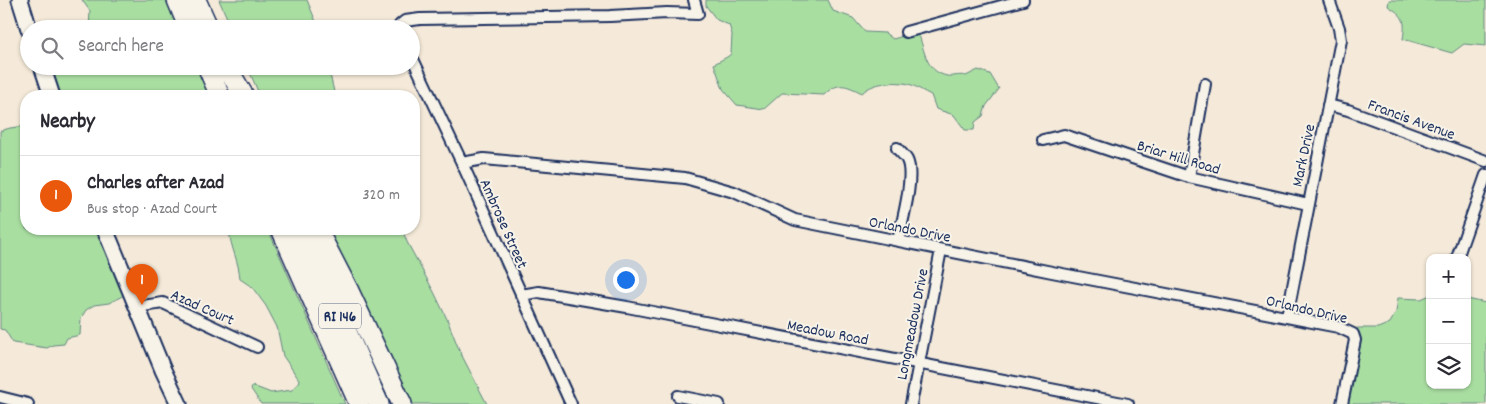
<!DOCTYPE html>
<html lang="en">
<head>
<meta charset="utf-8">
<style>
  :root { --surface:#fff; --page:#f2f2f3; --text:#2b2b33; --muted:#7c7c81; --line:#e1e1e2; --accent:#ea580c }
  body { margin:0; font-family:Dekko,sans-serif; background:var(--page); color:var(--text) }
  .controls { position:absolute; right:15px; bottom:15px; display:grid; overflow:hidden; border-radius:10px; box-shadow:0 1px 4px #0004 }
  .controls button { width:45px; height:45px; display:grid; place-items:center; padding:0; border:0; border-bottom:1px solid var(--line); background:var(--surface); color:var(--text); font:25px sans-serif }
  .you { position:absolute; left:625px; top:279px; width:18px; height:18px; margin:-12px; border:4px solid #fff; border-radius:50%; background:#1a73e8; box-shadow:0 0 0 8px #1a73e833 }
  .badge { display:grid; place-items:center; width:32px; height:32px; border-radius:50%; background:var(--accent); color:#fff; font-size:16px; font-weight:700 }
  .pin { position:absolute; translate:-50% -41px; filter:drop-shadow(0 1px 2px #0008) }
  .pin::after { content:''; position:absolute; top:26px; width:18px; height:15px; background:inherit; clip-path:polygon(0 0,100% 0,50% 100%) }
  .list { margin:0; padding:0; list-style:none }
  h2 { display:flex; justify-content:space-between; align-items:center; height:65px; margin:0; padding:0 20px; font-size:21px }
  h2 small { font-size:16px; font-weight:400; color:var(--muted) }
  .list li { display:grid; grid-template-columns:32px 1fr auto; gap:15px; align-items:center; box-sizing:border-box; height:80px; padding:0 20px; border-top:1px solid var(--line) }
  .list b { display:block; font-size:19px; white-space:nowrap }
  .list p { margin:0; font-size:16px; white-space:nowrap; color:var(--muted) }
  .list em { font-size:16px; font-style:normal; color:var(--muted) }
  .icon { flex:none; width:28px; height:28px; fill:none; stroke:currentColor; stroke-width:2; stroke-linecap:round; stroke-linejoin:round }
  .map { position:relative; flex:none; width:1486px; height:404px; overflow:hidden }
  .search { position:absolute; background:var(--surface); box-shadow:0 1px 4px #0004; left:20px; top:20px; width:400px; height:55px; display:flex; align-items:center; gap:12px; box-sizing:border-box; padding:0 18px; border-radius:28px; color:var(--muted); font-size:19px }
  .panel { position:absolute; background:var(--surface); box-shadow:0 1px 4px #0004; left:20px; top:90px; width:400px; height:145px; border-radius:20px }
  .map>svg:first-child { display:block }
</style>
</head>
<body>
<div class="map">
<svg width="1486" height="404" viewBox="0 0 1486 404">
  <rect width="100%" height="100%" fill="#f5ead9"/>
  <filter id="ink" filterUnits="userSpaceOnUse"><feTurbulence type="fractalNoise" baseFrequency=".02" numOctaves="2"/><feDisplacementMap in="SourceGraphic" scale="10" xChannelSelector="R" yChannelSelector="G"/><feConvolveMatrix kernelMatrix="1 2 1 2 8 2 1 2 1" color-interpolation-filters="sRGB"/></filter>
  <g filter="url(#ink)">
    <path fill="#a9dea1" stroke="#628680" d="M 82,0 L 168,0 L 180,29 L 89,29 L 90,11 Z
      M 219,0 L 307,0 L 319,29 L 232,29 Z
      M 706,0 L 828,0 L 833,11 L 853,18 L 865,32 L 885,33 L 893,39 L 918,32 C 925,51 925,71 947,76 C 953,77 959,74 966,76 L 978,70 L 990,74 L 999,89 L 986,106 L 983,116 L 975,122 L 974,130 L 965,130 L 954,115 L 936,109 L 931,95 C 924,92 916,86 909,84 C 894,81 873,82 862,93 C 846,85 838,81 824,95 L 782,93 L 764,109 L 737,105 L 723,89 L 714,64 L 727,57 L 731,54 L 732,34 L 729,25 L 717,20 L 706,6 Z
      M 1389,0 L 1486,0 L 1486,46 L 1464,44 L 1452,53 L 1403,39 C 1406,20 1404,16 1388,6 Z
      M 42,66 L 197,66 L 210,96 L 52,96 Z
      M 247,66 L 328,66 L 335,96 L 260,96 Z
      M 26,126 L 26,229 L 104,229 L 130,292 L 109,303 L 94,305 L 86,310 L 81,318 L 80,335 L 67,338 L 64,344 L 53,345 L 47,348 L 13,343 L 5,330 L 0,329 L 0,131 L 10,128 Z
      M 229,229 L 268,229 L 345,404 L 261,404 L 251,389 L 253,386 L 271,393 L 292,390 L 300,381 L 283,356 L 277,327 L 266,306 L 252,287 L 240,279 C 239,261 230,247 229,229 Z
      M 317,229 L 402,229 L 407,242 L 434,292 L 447,319 L 460,352 L 487,404 L 402,404 Z
      M 1430,295 L 1430,385 L 1467,385 L 1467,299 L 1486,303 L 1486,404 L 1341,404 L 1352,332 L 1357,328 L 1378,328 L 1390,323 L 1396,312 L 1398,298 L 1421,299 Z"/>
    <g fill="none" stroke-linecap="round" stroke-linejoin="round">
      <g stroke="#1b2f5e" stroke-width="14">
        <path id="minor" d="M 401,29 L 400,25 L 405,21 L 420,19 L 610,16 L 667,13 L 698,14 L 694,0
          M 906,32 L 1023,0
          M 411,55 L 462,163 L 571,404
          M 1328,105 L 1348,110 L 1486,161
          M 1043,140 L 1064,135 L 1189,177 L 1308,204
          M 897,148 C 900,152 905,156 907,160 C 915,176 902,222 898,241
          M 462,163 L 484,159 L 685,178 L 734,192 L 795,220 L 1052,272 L 1338,327 L 1353,334 L 1355,340 L 1342,404
          M 1189,177 L 1205,84
          M 1457,258 L 1486,175
          M 521,295 L 539,292 L 627,307 L 1128,404
          M 136,307 L 163,303 L 257,347
          M 1287,317 L 1341,40 L 1339,28 L 1329,0
          M 678,396 L 719,404
          M 0,397 L 28,404
          M 911,404 L 941,250"/>
      </g>
      <g stroke="#1b2f5e" stroke-width="19">
        <path id="secondary" d="M 20,0 L 29,29
          M 42,66 L 52,96
          M 105,229 L 163,370 L 179,404"/>
      </g>
      <g stroke="#1b2f5e" stroke-width="22">
        <path id="motorway" d="M 177,0 L 189,29
          M 196,0 L 209,29
          M 207,66 L 220,96
          M 226,66 L 244,96
          M 281,229 L 359,404
          M 301,229 L 379,404
          M 317,229 L 348,289 L 402,404"/>
      </g>
      <use href="#minor" stroke="#f7f3e8" stroke-width="10"/>
      <use href="#secondary" stroke="#f7f3e8" stroke-width="15"/>
      <use href="#motorway" stroke="#f7f3e8" stroke-width="19"/>
    </g>
  </g>
  <g text-anchor="middle" stroke-width="4" stroke-linejoin="round" paint-order="stroke">
    <rect fill="#f7f3e8" stroke="#5d6a87" stroke-width="1" x="319" y="303.5" width="42" height="25" rx="4"/>
    <g font-size="15" font-weight="bold" fill="#1b2f5e">
      <text x="340" y="321">RI 146</text>
    </g>
    <g font-size="16" fill="#1b2f5e" stroke="#f7f3e8">
      <text transform="translate(1412 118) rotate(20)" y="6">Francis Avenue</text>
      <text transform="translate(1302 155) rotate(-78)" y="6">Mark Drive</text>
      <text transform="translate(1179 156) rotate(17)" y="6">Briar Hill Road</text>
      <text transform="translate(505 223) rotate(66)" y="6">Ambrose Street</text>
      <text transform="translate(910 228) rotate(11)" y="6">Orlando Drive</text>
      <text transform="translate(203 306) rotate(24)" y="6">Azad Court</text>
      <text transform="translate(1307 308) rotate(13)" y="6">Orlando Drive</text>
      <text transform="translate(911 324) rotate(-79)" y="6">Longmeadow Drive</text>
      <text transform="translate(828 331) rotate(11)" y="6">Meadow Road</text>
    </g>
  </g>
</svg>
<div class="controls">
<button>+</button>
<button>−</button>
<button><svg class="icon" aria-label="layers" viewBox="0 0 24 24"><path d="M12 4l9 5-9 5-9-5zM3 14l9 5 9-5"/></svg></button>
</div>
<div class="you"></div>
<div class="pin badge" style="left:142px;top:305px">1</div>
<div class="search"><svg class="icon" aria-label="search" viewBox="0 0 24 24"><circle cx="10" cy="10" r="6"/><path d="M15 15l6 6"/></svg>Search here</div>
<section class="panel">
<h2>Nearby<small></small></h2>
<ul class="list">
<li><span class="badge">1</span><div><b>Charles after Azad</b><p>Bus stop · Azad Court</p></div><em>320 m</em></li>
</ul>
</section>
</div>
</body>
</html>
